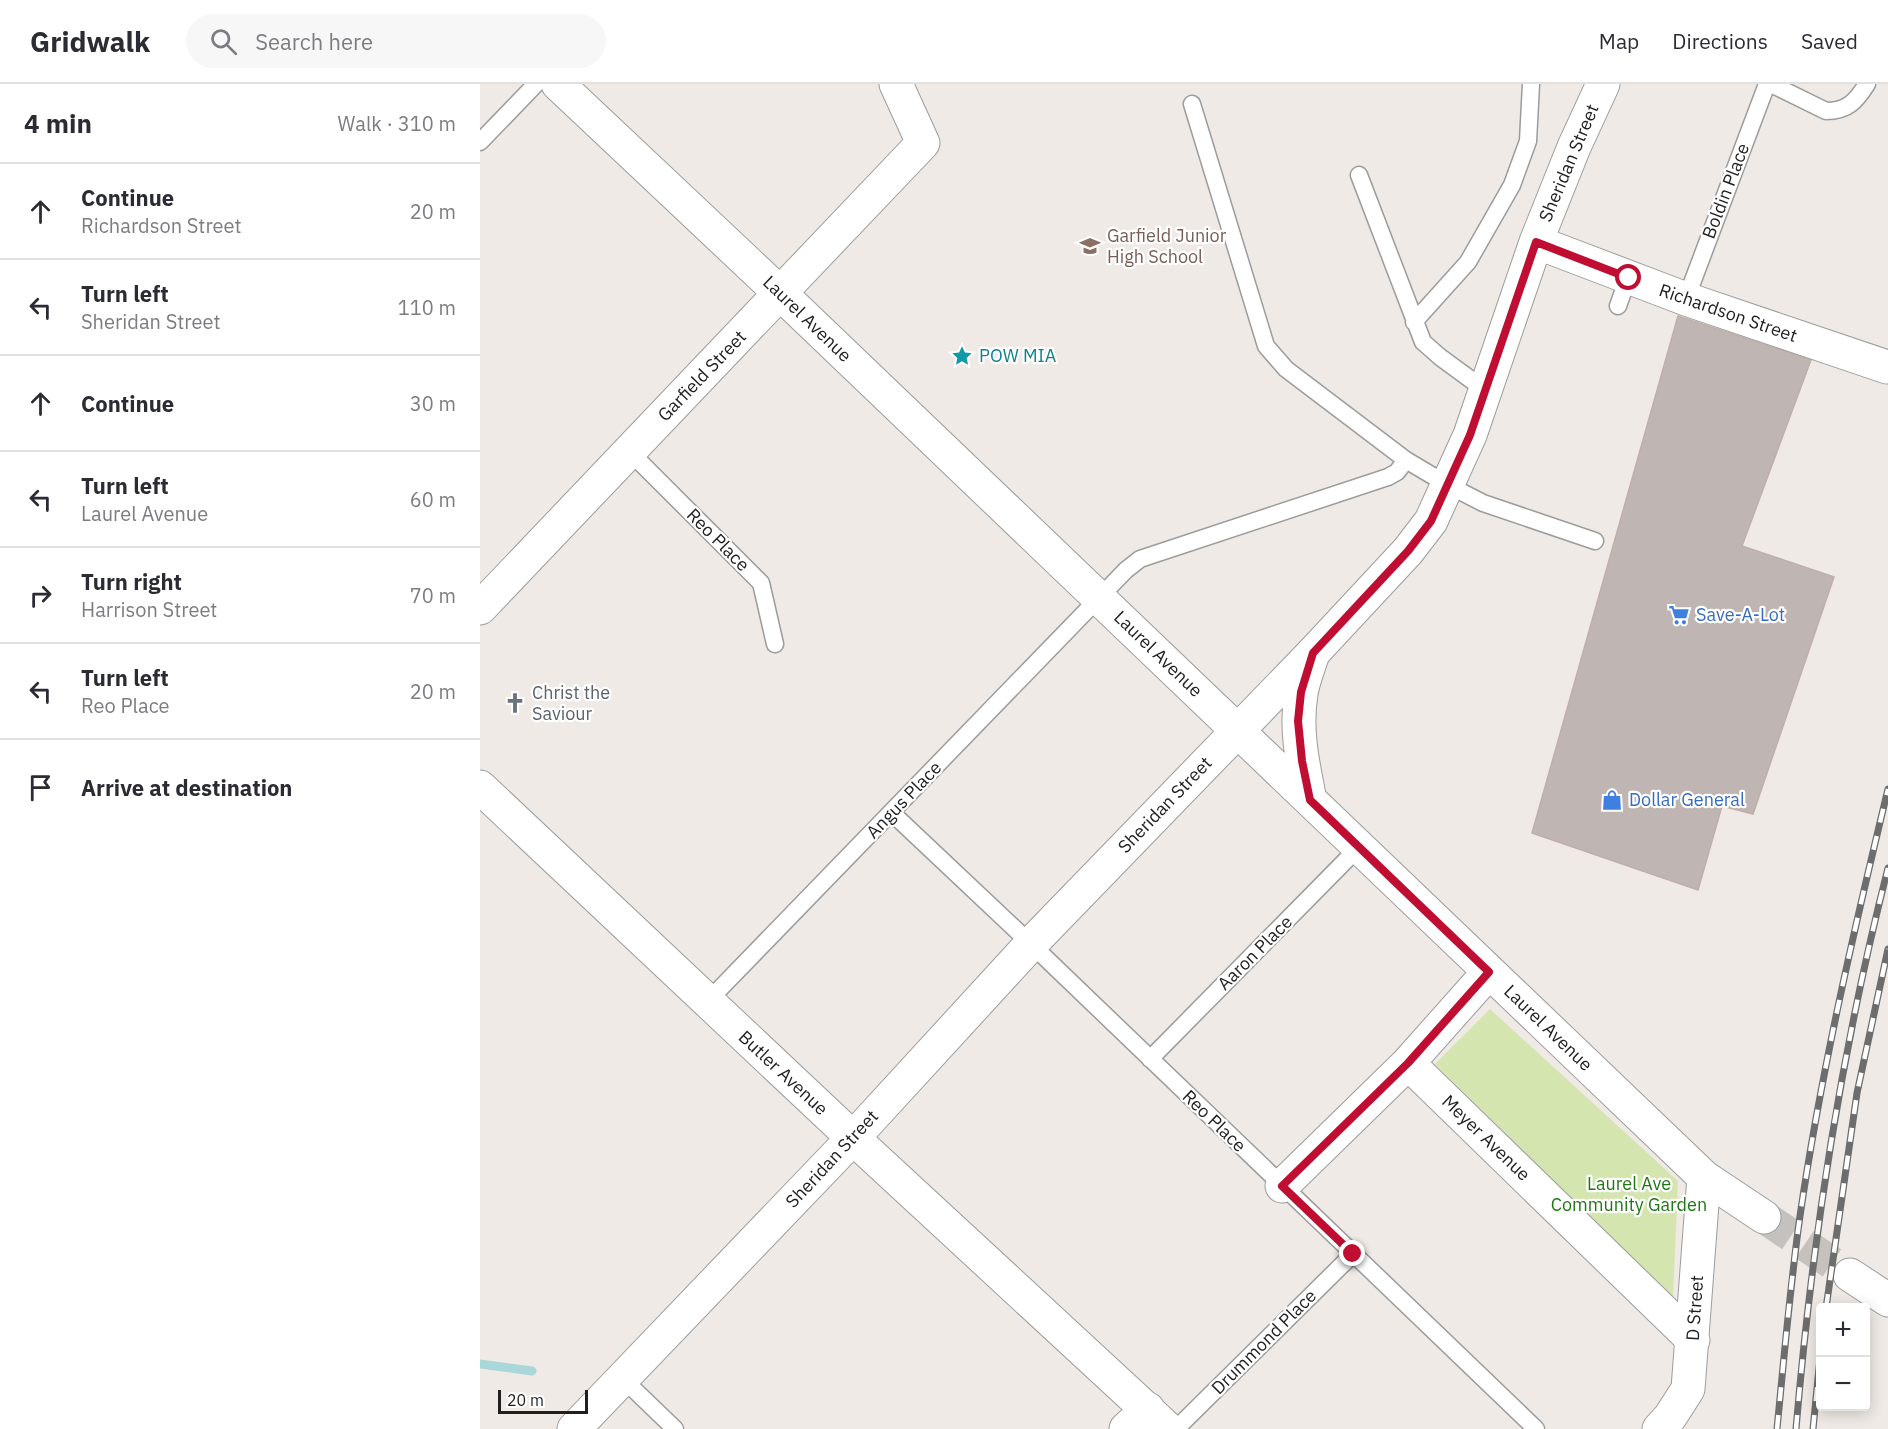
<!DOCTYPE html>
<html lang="en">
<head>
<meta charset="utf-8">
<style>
  :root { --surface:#fff; --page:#f7f7f7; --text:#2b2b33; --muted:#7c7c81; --line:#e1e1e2 }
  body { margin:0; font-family:"IBM Plex Sans",sans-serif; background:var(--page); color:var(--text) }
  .controls { position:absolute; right:18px; bottom:18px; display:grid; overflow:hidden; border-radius:6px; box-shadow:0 3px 15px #0003 }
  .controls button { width:54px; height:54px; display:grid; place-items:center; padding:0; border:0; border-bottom:2px solid var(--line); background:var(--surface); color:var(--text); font:30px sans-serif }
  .scale { position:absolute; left:18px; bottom:15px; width:90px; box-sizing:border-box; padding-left:6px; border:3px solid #1f1f1f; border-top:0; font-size:16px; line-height:21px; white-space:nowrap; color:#1f1f1f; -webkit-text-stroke:4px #fff; paint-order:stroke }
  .stop { position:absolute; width:18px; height:18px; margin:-14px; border:4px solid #c00e32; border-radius:50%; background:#fff }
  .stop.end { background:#c00e32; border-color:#fff; box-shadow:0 2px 6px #0008 }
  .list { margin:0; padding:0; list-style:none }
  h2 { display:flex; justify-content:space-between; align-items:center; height:78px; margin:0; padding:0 24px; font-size:26px }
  h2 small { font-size:20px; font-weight:400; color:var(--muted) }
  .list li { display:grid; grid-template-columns:39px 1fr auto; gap:18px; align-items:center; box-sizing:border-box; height:96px; padding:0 24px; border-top:2px solid var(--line) }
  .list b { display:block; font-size:22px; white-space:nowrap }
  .list p { margin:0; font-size:20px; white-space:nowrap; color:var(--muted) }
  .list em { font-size:20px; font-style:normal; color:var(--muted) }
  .icon { flex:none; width:33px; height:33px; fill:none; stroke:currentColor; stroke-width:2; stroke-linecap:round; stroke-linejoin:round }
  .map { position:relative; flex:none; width:1408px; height:1345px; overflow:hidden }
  header { display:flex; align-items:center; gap:36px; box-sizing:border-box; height:84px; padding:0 30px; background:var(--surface); border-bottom:2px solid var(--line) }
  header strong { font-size:28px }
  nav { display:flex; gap:33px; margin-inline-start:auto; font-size:21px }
  .search { width:420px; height:54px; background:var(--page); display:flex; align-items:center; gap:15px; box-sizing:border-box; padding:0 21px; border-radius:33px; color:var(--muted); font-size:22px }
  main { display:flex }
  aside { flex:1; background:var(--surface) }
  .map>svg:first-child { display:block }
</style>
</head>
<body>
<header>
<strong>Gridwalk</strong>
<div class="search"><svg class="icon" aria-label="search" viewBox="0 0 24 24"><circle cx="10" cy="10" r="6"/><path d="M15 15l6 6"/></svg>Search here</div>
<nav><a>Map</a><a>Directions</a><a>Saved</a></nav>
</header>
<main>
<aside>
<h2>4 min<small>Walk · 310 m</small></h2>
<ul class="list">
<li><svg class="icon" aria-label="ahead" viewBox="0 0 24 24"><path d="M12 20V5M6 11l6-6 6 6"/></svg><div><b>Continue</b><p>Richardson Street</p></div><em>20 m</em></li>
<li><svg class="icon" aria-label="left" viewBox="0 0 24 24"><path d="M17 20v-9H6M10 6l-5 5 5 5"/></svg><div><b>Turn left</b><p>Sheridan Street</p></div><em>110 m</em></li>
<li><svg class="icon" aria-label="ahead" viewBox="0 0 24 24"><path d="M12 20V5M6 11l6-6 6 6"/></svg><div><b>Continue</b></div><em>30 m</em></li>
<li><svg class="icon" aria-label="left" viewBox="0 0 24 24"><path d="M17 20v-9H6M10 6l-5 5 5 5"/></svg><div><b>Turn left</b><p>Laurel Avenue</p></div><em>60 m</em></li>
<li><svg class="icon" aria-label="right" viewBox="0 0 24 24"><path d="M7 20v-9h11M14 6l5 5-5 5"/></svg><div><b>Turn right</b><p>Harrison Street</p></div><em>70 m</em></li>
<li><svg class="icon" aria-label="left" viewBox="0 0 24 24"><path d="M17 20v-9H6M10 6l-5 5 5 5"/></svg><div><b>Turn left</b><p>Reo Place</p></div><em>20 m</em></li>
<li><svg class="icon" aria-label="arrive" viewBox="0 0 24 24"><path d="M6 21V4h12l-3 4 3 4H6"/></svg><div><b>Arrive at destination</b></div></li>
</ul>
</aside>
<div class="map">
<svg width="1408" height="1345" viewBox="0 0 1408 1345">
  <rect width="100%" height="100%" fill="#efeae6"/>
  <path fill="#d5e5b0" d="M 1010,925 L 1198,1097 L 1193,1214 L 955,980 Z"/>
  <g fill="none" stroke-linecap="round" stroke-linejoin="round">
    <path stroke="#aad8da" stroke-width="9" d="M 0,1280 L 52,1287"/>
  </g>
  <path fill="#bfb5b3" stroke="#c0afa9" stroke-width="1.5" d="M 1198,232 L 1331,276 L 1262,462 L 1354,493 L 1273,730 L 1242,722 L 1218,806 L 1052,749 Z"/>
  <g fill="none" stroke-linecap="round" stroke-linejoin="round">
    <path stroke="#c5c1be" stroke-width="33" stroke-dasharray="33 16" stroke-linecap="butt" d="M 1284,1133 L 1370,1191"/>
    <g stroke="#9c9c9c" stroke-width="19">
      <path id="service" d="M 1291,0 L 1346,27 C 1368,27 1376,17 1387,0
        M 712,20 L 786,262 L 806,285 L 926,376 L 968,401 L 1003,419 L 1115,457
        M 0,58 L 56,0
        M 879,91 L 943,258 L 960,273 L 1005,306
        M 1206,215 L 1287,0
        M 1138,222 L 1148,194
        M 934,238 L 988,178 L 1032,101 L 1048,57 L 1051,0
        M 150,368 L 281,499 L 295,560
        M 412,729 L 551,860 L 1056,1345
        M 228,917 L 646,486 L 660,475 L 908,393 L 917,388 L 926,376
        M 670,975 L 879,763
        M 142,1294 L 195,1345
        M 696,1345 L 873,1170"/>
    </g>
    <g stroke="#9c9c9c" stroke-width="35">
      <path id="minor" d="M 1056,158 L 1206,215 L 1407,283
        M 0,524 L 443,59 L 416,0
        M 0,703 L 373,1054 L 688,1345
        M 928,979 L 1213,1256
        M 802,1102 L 928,979 L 1009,888
        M 94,1345 L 373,1054 L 551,860 L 833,569 L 928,467 L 951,437 L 990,351 L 1056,158 L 1094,63 L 1123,0
        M 646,1345 L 668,1325
        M 1179,1345 L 1190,1333 L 1208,1305 L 1224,1093"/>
    </g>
    <g stroke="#9c9c9c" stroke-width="35">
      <path id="tertiary" d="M 78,0 L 301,210 L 1224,1093 L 1284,1133
        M 830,716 C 823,681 815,646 821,610 C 823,596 829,583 833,569
        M 1370,1191 L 1408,1216"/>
    </g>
    <use href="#service" stroke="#fff" stroke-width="16"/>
    <use href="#minor" stroke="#fff" stroke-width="33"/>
    <use href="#tertiary" stroke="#fff" stroke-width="33"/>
    <g stroke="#6d6d6d" stroke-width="7">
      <path id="rail" d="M 1346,1224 L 1377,1009 L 1408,865
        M 1297,1345 C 1304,1274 1310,1203 1320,1132 C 1341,988 1374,846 1408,705
        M 1316,1345 C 1332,1156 1361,968 1408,784
        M 1333,1345 L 1340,1274"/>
    </g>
    <use href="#rail" stroke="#fff" stroke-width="4.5" stroke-dasharray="14" stroke-linecap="butt"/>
  </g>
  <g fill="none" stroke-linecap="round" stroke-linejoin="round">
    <path stroke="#c00e32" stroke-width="8" d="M 873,1170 L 802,1102 L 928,979 L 1009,888 L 830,716 L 822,677 L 818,637 L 821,608 L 833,569 L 928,467 L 951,437 L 990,351 L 1056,158 L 1149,194"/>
  </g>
  <defs>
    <g id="school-bare" transform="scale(1.62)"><path d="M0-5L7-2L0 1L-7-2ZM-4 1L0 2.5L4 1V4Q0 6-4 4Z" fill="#8d6e63" stroke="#fff" stroke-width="2.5" paint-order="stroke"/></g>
    <g id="sight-bare" transform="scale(1.62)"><path d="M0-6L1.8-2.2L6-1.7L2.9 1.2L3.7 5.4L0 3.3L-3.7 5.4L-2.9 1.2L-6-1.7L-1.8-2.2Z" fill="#0f9aa8" stroke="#fff" stroke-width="2.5" paint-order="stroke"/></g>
    <g id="supermarket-bare" transform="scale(1.62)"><path d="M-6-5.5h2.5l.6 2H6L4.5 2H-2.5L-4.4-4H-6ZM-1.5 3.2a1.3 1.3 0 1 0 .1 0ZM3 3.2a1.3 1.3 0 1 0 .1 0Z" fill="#3f7fe0" stroke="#fff" stroke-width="2.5" paint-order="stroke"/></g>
    <g id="church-bare" transform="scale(1.62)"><path d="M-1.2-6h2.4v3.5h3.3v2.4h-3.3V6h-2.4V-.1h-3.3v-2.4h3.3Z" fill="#6b7280" stroke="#fff" stroke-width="2.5" paint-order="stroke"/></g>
    <g id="shop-bare" transform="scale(1.62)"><path d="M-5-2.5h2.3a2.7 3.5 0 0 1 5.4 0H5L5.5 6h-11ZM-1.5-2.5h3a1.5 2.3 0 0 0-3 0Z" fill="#3f7fe0" stroke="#fff" stroke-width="2.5" paint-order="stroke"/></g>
  </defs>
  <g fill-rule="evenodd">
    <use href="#school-bare" x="610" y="162"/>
    <use href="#sight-bare" x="482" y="272"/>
    <use href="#supermarket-bare" x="1199" y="531"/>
    <use href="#church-bare" x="35" y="619"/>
    <use href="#shop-bare" x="1132" y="716"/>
  </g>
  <g text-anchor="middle" stroke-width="4.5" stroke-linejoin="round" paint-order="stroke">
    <g font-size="18" fill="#1f1f1f" stroke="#fff">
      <text transform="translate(1089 79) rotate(-67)" y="6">Sheridan Street</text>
      <text transform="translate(1246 107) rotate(-69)" y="6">Boldin Place</text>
      <text transform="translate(1248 229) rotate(19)" y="6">Richardson Street</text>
      <text transform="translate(327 235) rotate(44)" y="6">Laurel Avenue</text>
      <text transform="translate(222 292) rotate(-46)" y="6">Garfield Street</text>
      <text transform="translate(238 456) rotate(45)" y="6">Reo Place</text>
      <text transform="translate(678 570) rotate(44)" y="6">Laurel Avenue</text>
      <text transform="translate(424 716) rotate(-46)" y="6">Angus Place</text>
      <text transform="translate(685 721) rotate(-46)" y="6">Sheridan Street</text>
      <text transform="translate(775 869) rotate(-45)" y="6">Aaron Place</text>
      <text transform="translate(1068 944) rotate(44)" y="6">Laurel Avenue</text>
      <text transform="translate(303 989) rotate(43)" y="6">Butler Avenue</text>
      <text transform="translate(734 1037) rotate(44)" y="6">Reo Place</text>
      <text transform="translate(1006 1054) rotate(44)" y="6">Meyer Avenue</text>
      <text transform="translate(352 1075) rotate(-47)" y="6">Sheridan Street</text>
      <text transform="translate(1215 1224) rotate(-86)" y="6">D Street</text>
      <text transform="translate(784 1258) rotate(-45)" y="6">Drummond Place</text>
    </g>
    <g font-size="18" fill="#785e54" stroke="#fff" text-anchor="start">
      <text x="627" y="158">Garfield Junior<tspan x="627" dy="21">High School</tspan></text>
    </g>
    <g font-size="18" fill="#0d838f" stroke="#fff" text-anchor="start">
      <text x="499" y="278">POW MIA</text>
    </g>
    <g font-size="18" fill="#366cbe" stroke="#fff" text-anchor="start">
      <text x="1216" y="537">Save-A-Lot</text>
      <text x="1149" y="722">Dollar General</text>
    </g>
    <g font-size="18" fill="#5b616d" stroke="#fff" text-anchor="start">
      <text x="52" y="615">Christ the<tspan x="52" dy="21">Saviour</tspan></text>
    </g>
    <g font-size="18" fill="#1f7713" stroke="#fff">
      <text x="1149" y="1106">Laurel Ave<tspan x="1149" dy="21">Community Garden</tspan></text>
    </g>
  </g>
</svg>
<div class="controls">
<button>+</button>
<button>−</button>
</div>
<div class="scale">20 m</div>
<div class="stop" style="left:1149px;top:194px"></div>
<div class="stop end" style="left:873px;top:1170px"></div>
</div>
</main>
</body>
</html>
